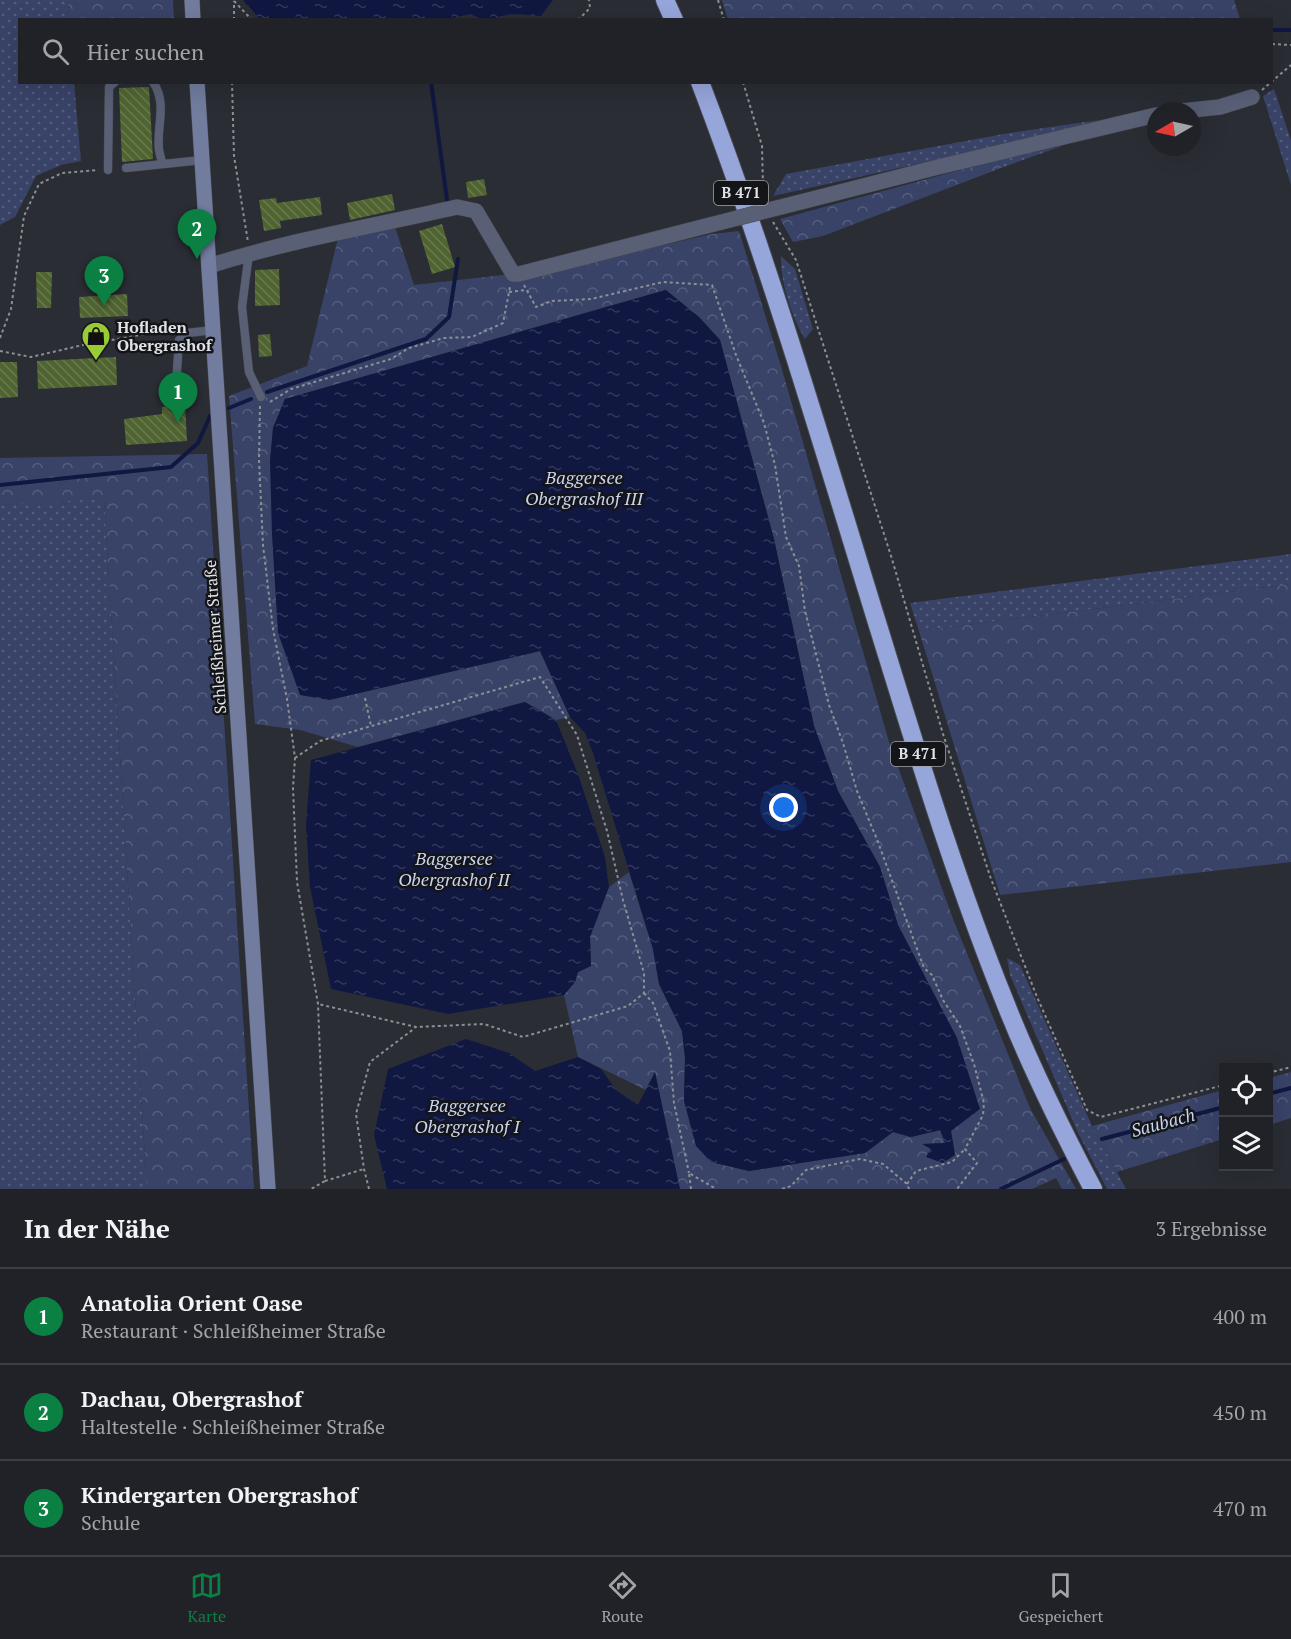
<!DOCTYPE html>
<html lang="de">
<head>
<meta charset="utf-8">
<style>
  :root { --surface:#202227; --page:#282a2f; --text:#f1f3f6; --muted:#a2a4a7; --line:#3d3f44; --accent:#0b8043 }
  body { margin:0; font-family:"PT Serif",serif; background:var(--page); color:var(--text) }
  .controls { position:absolute; right:18px; bottom:18px; display:grid; overflow:hidden; border-radius:0px; box-shadow:0 6px 24px #0002 }
  .controls button { width:54px; height:54px; display:grid; place-items:center; padding:0; border:0; border-bottom:2px solid var(--line); background:var(--surface); color:var(--text); font:30px sans-serif }
  .compass { position:absolute; left:1147px; top:102px; width:54px; height:54px; border-radius:50%; background:var(--surface); box-shadow:0 6px 24px #0002; rotate:261deg }
  .you { position:absolute; left:784px; top:808px; width:21px; height:21px; margin:-15px; border:4px solid #fff; border-radius:50%; background:#1a73e8; box-shadow:0 0 0 9px #1a73e833 }
  .badge { display:grid; place-items:center; width:39px; height:39px; border-radius:50%; background:var(--accent); color:#fff; font-size:20px; font-weight:700 }
  .pin { position:absolute; translate:-50% -50px; filter:drop-shadow(0 2px 3px #0008) }
  .pin::after { content:''; position:absolute; top:32px; width:21px; height:18px; background:inherit; clip-path:polygon(0 0,100% 0,50% 100%) }
  .list { margin:0; padding:0; list-style:none }
  h2 { display:flex; justify-content:space-between; align-items:center; height:78px; margin:0; padding:0 24px; font-size:26px }
  h2 small { font-size:20px; font-weight:400; color:var(--muted) }
  .list li { display:grid; grid-template-columns:39px 1fr auto; gap:18px; align-items:center; box-sizing:border-box; height:96px; padding:0 24px; border-top:2px solid var(--line) }
  .list b { display:block; font-size:22px; white-space:nowrap }
  .list p { margin:0; font-size:20px; white-space:nowrap; color:var(--muted) }
  .list em { font-size:20px; font-style:normal; color:var(--muted) }
  .icon { flex:none; width:33px; height:33px; fill:none; stroke:currentColor; stroke-width:2; stroke-linecap:round; stroke-linejoin:round }
  .map { position:relative; flex:none; width:1291px; height:1189px; overflow:hidden }
  .search { position:absolute; background:var(--surface); box-shadow:0 6px 24px #0002; left:18px; right:18px; top:18px; height:66px; display:flex; align-items:center; gap:15px; box-sizing:border-box; padding:0 21px; border-radius:0px; color:var(--muted); font-size:22px }
  .sheet { height:366px; background:var(--surface) }
  nav { display:flex; justify-content:space-around; align-items:center; box-sizing:border-box; height:84px; border-top:2px solid var(--line); background:var(--surface); font-size:16px; color:var(--muted) }
  nav a { display:grid; justify-items:center; gap:3px }
  nav .on { color:var(--accent) }
  .map>svg:first-child { display:block }
</style>
</head>
<body>
<div class="map">
<svg width="1291" height="1189" viewBox="0 0 1291 1189">
  <defs>
    <pattern id="grass-dots" width="8" height="8" patternUnits="userSpaceOnUse" patternTransform="scale(1.5)"><rect width="8" height="8" fill="#394368"/><path d="M2 2h.1M6 6h.1" fill="none" stroke="#555e7e" stroke-width="1.8" stroke-linecap="round"/></pattern>
    <pattern id="forest-crowns" width="20" height="18" patternUnits="userSpaceOnUse" patternTransform="scale(1.5)"><rect width="20" height="18" fill="#394368"/><path d="M2 6a3 3 0 1 1 6 0M12 15a3 3 0 1 1 6 0" fill="none" stroke="#555e7e"/></pattern>
    <pattern id="water-ripples" width="26" height="14" patternUnits="userSpaceOnUse" patternTransform="scale(1.5)"><rect width="26" height="14" fill="#101741"/><path d="M2 4q2-2 4 0t4 0M15 11q2-2 4 0t4 0" fill="none" stroke="#32385c"/></pattern>
    <pattern id="building-back-hatch" width="6" height="6" patternUnits="userSpaceOnUse" patternTransform="scale(1.5)"><rect width="6" height="6" fill="#506431"/><path d="M-1 5l2 2M0 0l6 6M5-1l2 2" fill="none" stroke="#697a4f"/></pattern>
  </defs>
  <rect width="100%" height="100%" fill="#2a2d34"/>
  <path fill="url(#grass-dots)" d="M 0,0 L 68,0 L 69,19 L 20,20 L 20,82 L 74,83 L 81,161 L 61,165 L 36,176 L 15,217 L 0,225 Z
    M 1274,89 L 1291,140 L 1291,185 L 1263,96 Z
    M 1099,120 L 1012,143 L 773,196 L 786,174 L 1009,133 Z
    M 1062,146 L 1001,168 L 1001,159 Z
    M 781,256 L 795,269 L 813,329 L 805,339 C 792,318 780,281 781,256 Z
    M 104,498 L 147,1189 L 0,1189 L 0,505 Z
    M 1291,554 L 1291,584 L 919,631 L 910,603 Z
    M 1007,958 L 1020,965 L 1092,1126 L 1126,1189 L 1107,1189 L 1078,1133 L 1010,975 Z"/>
  <path fill="url(#forest-crowns)" d="M 68,0 L 173,0 L 174,19 L 69,19 Z
    M 722,0 L 1234,0 L 1240,19 L 728,20 Z
    M 1001,159 L 1001,168 L 823,236 L 793,242 L 780,219 Z
    M 395,227 L 414,285 L 503,275 L 519,278 L 712,234 L 739,231 L 781,366 L 889,742 L 953,919 L 1030,1108 L 1076,1189 L 1062,1189 L 1056,1178 L 1032,1189 L 679,1189 L 655,1073 L 646,1090 L 578,1057 L 564,995 L 575,982 L 578,972 L 591,966 L 590,937 L 609,887 L 629,872 L 653,949 L 659,984 L 682,1031 L 685,1058 L 684,1101 L 711,1162 L 749,1171 L 865,1153 L 893,1132 L 911,1137 L 941,1130 L 945,1143 L 923,1144 L 931,1149 L 926,1156 L 955,1155 L 951,1131 L 957,1038 L 898,925 L 880,867 L 838,791 L 814,726 L 774,539 L 720,340 L 699,317 L 665,290 L 285,399 L 273,428 L 270,461 L 329,700 L 540,651 L 570,717 L 556,720 L 525,702 L 358,747 L 300,730 L 255,724 L 229,396 L 307,366 L 338,238 Z
    M 207,454 L 254,1189 L 147,1189 L 104,499 L 0,505 L 0,458 Z
    M 1291,584 L 1291,862 L 1000,895 L 919,631 Z
    M 1291,1072 L 1291,1118 L 1269,1125 L 1269,1078 Z
    M 1223,1090 L 1223,1139 L 1117,1172 L 1092,1126 Z"/>
  <path fill="url(#water-ripples)" d="M 243,0 L 553,0 L 541,16 C 531,16 518,13 507,15 C 491,18 488,24 471,14 L 443,20 L 263,20 L 258,17 Z
    M 666,290 L 699,317 L 720,340 L 774,539 L 814,726 L 838,791 L 880,867 L 898,925 L 957,1038 L 980,1109 L 951,1131 L 955,1155 L 943,1163 L 926,1157 L 931,1149 L 922,1144 L 945,1143 L 940,1130 L 911,1137 L 893,1132 L 865,1153 L 749,1171 L 711,1162 L 696,1146 L 684,1101 L 685,1058 L 682,1031 L 659,984 L 653,949 L 593,753 L 585,733 L 570,717 L 540,651 L 329,700 L 300,695 L 278,633 L 272,535 L 270,461 L 273,428 L 285,399 Z
    M 525,702 L 556,720 L 579,777 L 605,857 L 609,887 L 590,937 L 591,966 L 578,972 L 575,982 L 564,995 L 448,1014 L 331,989 L 310,887 L 306,825 L 311,760 Z
    M 466,1039 L 509,1053 L 535,1071 L 578,1057 L 601,1069 L 617,1091 L 638,1105 L 655,1072 L 680,1189 L 387,1189 L 374,1135 L 388,1069 Z"/>
  <g fill="none" stroke-linecap="round" stroke-linejoin="round">
    <path stroke="#101741" stroke-width="4" d="M 1272,30 L 1291,30
      M 431,82 L 447,200
      M 267,392 L 426,339 L 449,317 L 458,259
      M 229,408 L 251,399
      M 0,485 L 171,467 L 198,443 L 210,416
      M 1268,1094 L 1291,1088
      M 1102,1139 L 1224,1107
      M 1001,1189 L 1064,1159"/>
  </g>
  <path fill="url(#building-back-hatch)" d="M 149,87 L 153,159 L 122,162 L 119,88 Z
    M 484,179 L 487,195 L 468,198 L 466,182 Z
    M 392,194 L 395,210 L 350,220 L 347,203 Z
    M 320,197 L 322,215 L 280,221 L 281,228 L 264,231 L 259,200 L 276,198 L 277,203 Z
    M 442,224 L 455,267 L 432,274 L 419,231 Z
    M 279,269 L 280,305 L 255,306 L 255,270 Z
    M 36,272 L 52,272 L 51,308 L 37,308 Z
    M 127,294 L 128,316 L 80,318 L 79,297 Z
    M 270,334 L 272,356 L 259,357 L 258,335 Z
    M 116,357 L 117,385 L 38,389 L 37,361 Z
    M 0,362 L 17,362 L 18,397 L 0,398 Z
    M 179,405 L 185,405 L 187,441 L 126,445 L 124,419 L 162,414 L 162,407 Z"/>
  <g fill="none" stroke-linecap="round" stroke-linejoin="round">
    <g stroke="#474a50" stroke-width="9">
      <path id="lane" d="M 153,82 C 168,104 156,126 159,150 C 160,155 161,160 163,164
        M 126,168 L 202,160
        M 108,170 L 109,87 L 115,82
        M 249,253 L 242,307 L 249,372 L 261,397
        M 175,401 L 179,340 L 187,333 L 214,330"/>
    </g>
    <g stroke="#474a50" stroke-width="16">
      <path id="street" d="M 1182,111 L 1220,107 L 1252,97
        M 785,206 L 938,167 L 1156,115
        M 209,266 C 290,240 374,226 457,207 L 476,211 L 513,274 L 519,274 L 706,226"/>
    </g>
    <g stroke="#474a50" stroke-width="16">
      <path id="secondary" d="M 192,0 L 193,20
        M 197,82 L 268,1189"/>
    </g>
    <g stroke="#474a50" stroke-width="20">
      <path id="highway" d="M 665,0 L 674,20
        M 700,82 C 767,257 820,437 875,616 C 915,745 954,876 1005,1002 C 1030,1066 1061,1128 1093,1189"/>
    </g>
    <path stroke="#8c8f94" stroke-width="2" stroke-dasharray="3 3" stroke-linecap="butt" d="M 718,0 L 724,20
      M 234,1 L 252,20
      M 234,20 L 234,1
      M 578,20 L 590,8 L 589,0
      M 1272,44 L 1291,45
      M 232,82 L 234,156 L 248,242
      M 743,82 L 762,146 L 763,186 L 766,196
      M 1262,90 L 1291,65
      M 773,222 L 796,260 L 892,559 L 943,734 L 991,879 L 1037,997 L 1087,1110 L 1101,1117 L 1224,1085
      M 524,285 L 536,307 L 552,301 L 591,299 L 663,282 L 712,285 L 736,355 L 764,423 L 775,465 L 786,537 L 799,566 L 805,611 L 829,705 L 843,743 L 857,791 L 878,842 L 924,968 L 932,975 L 943,1000 L 960,1026 L 974,1064 L 984,1103 L 983,1115 L 965,1149 L 977,1163 L 957,1189
      M 509,292 L 526,290
      M 0,338 L 11,309 L 24,216 L 39,184 L 62,173 L 98,170
      M 0,351 L 31,357 L 83,345 L 169,330 L 174,331
      M 270,402 L 291,389 L 391,359 L 409,348 L 444,338 L 472,337 L 503,323 L 510,287
      M 260,406 L 259,460 L 263,545 L 273,629 L 287,699 L 295,758 L 293,788 L 297,882 L 318,1004 L 325,1181 L 311,1189
      M 365,698 L 371,726
      M 295,758 L 320,741 L 540,677 L 577,735 L 607,831 L 623,900 L 644,973 L 644,993 L 628,1006 L 523,1037 L 484,1024 L 416,1027 L 318,1004
      M 644,993 L 653,1003 L 670,1051 L 674,1103 L 689,1173
      M 1268,1073 L 1291,1067
      M 325,1181 L 364,1169
      M 907,1184 L 916,1171 L 952,1162 L 965,1149
      M 369,1189 L 364,1169 L 356,1114 L 370,1062 L 415,1028
      M 691,1189 L 689,1173 L 716,1189
      M 782,1189 L 791,1186 L 806,1170 L 860,1159 L 883,1164 L 907,1184 L 909,1189"/>
    <use href="#lane" stroke="#596076" stroke-width="8"/>
    <use href="#street" stroke="#596076" stroke-width="15"/>
    <use href="#secondary" stroke="#727c9e" stroke-width="15"/>
    <use href="#highway" stroke="#96a5da" stroke-width="18"/>
    <g stroke="#474a50" stroke-width="16" stroke-linecap="butt">
      <path id="street-bridge" d="M 706,226 L 785,206"/>
    </g>
    <use href="#street-bridge" stroke="#596076" stroke-width="15"/>
  </g>
  <defs>
    <g id="shop-pin" transform="scale(1.5)"><path d="M0 17L-7.5 6A9.5 9.5 0 1 1 7.5 6Z" fill="#98cb36" stroke="#141518"/><path d="M-5-2.5h2.3a2.7 3.5 0 0 1 5.4 0H5L5.5 6h-11ZM-1.5-2.5h3a1.5 2.3 0 0 0-3 0Z" fill="#111"/></g>
  </defs>
  <g fill-rule="evenodd">
    <use href="#shop-pin" x="96" y="336"/>
  </g>
  <g text-anchor="middle" stroke-width="5" stroke-linejoin="round" paint-order="stroke">
    <g fill="#141518" stroke="#a3a4a8" stroke-width="1.5">
      <rect x="714" y="181" width="54" height="24" rx="4.5"/>
      <rect x="891" y="742" width="54" height="24" rx="4.5"/>
    </g>
    <g font-size="15" font-weight="bold" fill="#e0e2e6">
      <text x="741" y="198">B 471</text>
      <text x="918" y="759">B 471</text>
    </g>
    <g font-size="16" font-weight="bold" fill="#e0e2e6" stroke="#141518" text-anchor="start">
      <text x="117" y="333">Hofladen<tspan x="117" dy="18">Obergrashof</tspan></text>
    </g>
    <g font-size="16" fill="#e0e2e6" stroke="#141518">
      <text transform="translate(215 637) rotate(-94)" y="6">Schleißheimer Straße</text>
    </g>
    <g font-size="18" font-style="italic" fill="#c9d3f2" stroke="#141518">
      <text x="584" y="484">Baggersee<tspan x="584" dy="21">Obergrashof III</tspan></text>
      <text x="454" y="865">Baggersee<tspan x="454" dy="21">Obergrashof II</tspan></text>
      <text x="467" y="1112">Baggersee<tspan x="467" dy="21">Obergrashof I</tspan></text>
      <text transform="translate(1163 1123) rotate(-15)" y="6">Saubach</text>
    </g>
  </g>
</svg>
<div class="controls">
<button><svg class="icon" aria-label="locate" viewBox="0 0 24 24"><circle cx="12" cy="12" r="6"/><path d="M12 2v4M12 18v4M2 12h4M18 12h4"/></svg></button>
<button><svg class="icon" aria-label="layers" viewBox="0 0 24 24"><path d="M12 4l9 5-9 5-9-5zM3 14l9 5 9-5"/></svg></button>
</div>
<svg class="compass" viewBox="-18 -18 36 36"><path d="M0-13l5 13h-10z" fill="#e53935"/><path d="M0 13l5-13h-10z" fill="#a2a4a7"/></svg>
<div class="you"></div>
<div class="pin badge" style="left:178px;top:422px">1</div>
<div class="pin badge" style="left:197px;top:259px">2</div>
<div class="pin badge" style="left:104px;top:306px">3</div>
<div class="search"><svg class="icon" aria-label="search" viewBox="0 0 24 24"><circle cx="10" cy="10" r="6"/><path d="M15 15l6 6"/></svg>Hier suchen</div>
</div>
<section class="sheet">
<h2>In der Nähe<small>3 Ergebnisse</small></h2>
<ul class="list">
<li><span class="badge">1</span><div><b>Anatolia Orient Oase</b><p>Restaurant · Schleißheimer Straße</p></div><em>400 m</em></li>
<li><span class="badge">2</span><div><b>Dachau, Obergrashof</b><p>Haltestelle · Schleißheimer Straße</p></div><em>450 m</em></li>
<li><span class="badge">3</span><div><b>Kindergarten Obergrashof</b><p>Schule</p></div><em>470 m</em></li>
</ul>
</section>
<nav>
<a class="on"><svg class="icon" aria-label="map" viewBox="0 0 24 24"><path d="M3 6l6-2 6 2 6-2v14l-6 2-6-2-6 2zM9 4v14M15 6v14"/></svg>Karte</a>
<a><svg class="icon" aria-label="directions" viewBox="0 0 24 24"><path d="M12 3l9 9-9 9-9-9zM9 14v-3h6M13 9l2 2-2 2"/></svg>Route</a>
<a><svg class="icon" aria-label="saved" viewBox="0 0 24 24"><path d="M7 4h10v16l-5-4-5 4z"/></svg>Gespeichert</a>
</nav>
</body>
</html>
